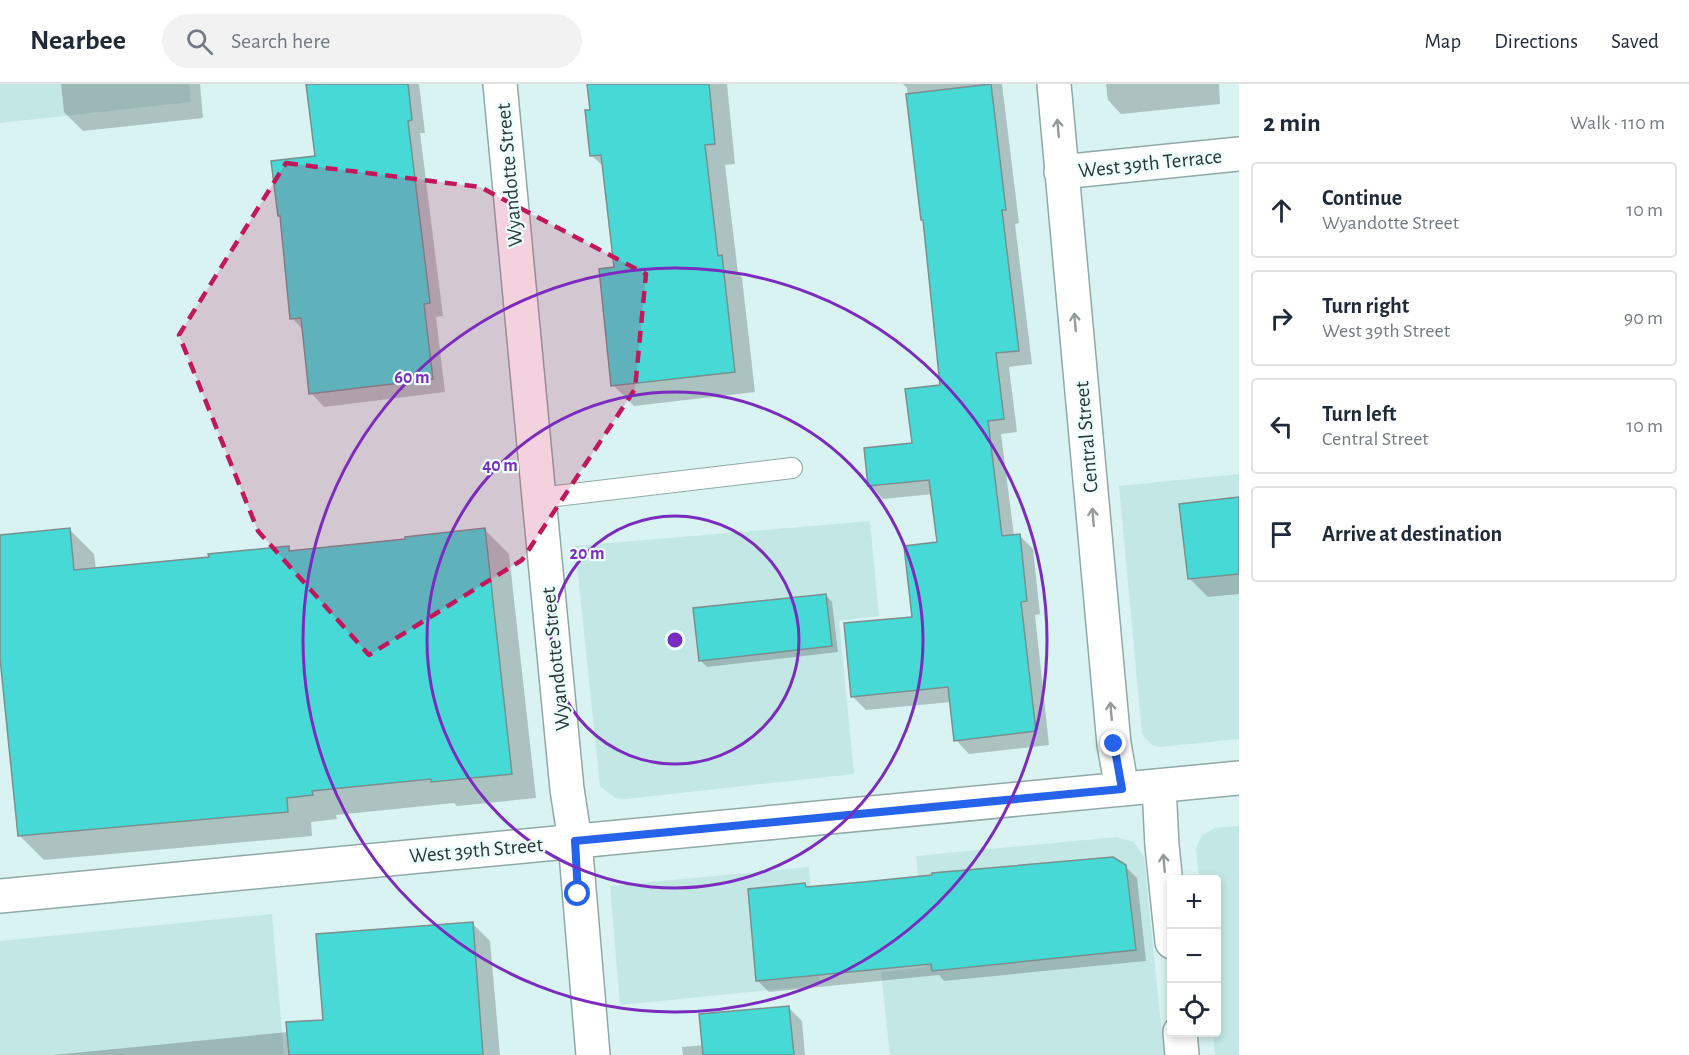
<!DOCTYPE html>
<html lang="en">
<head>
<meta charset="utf-8">
<style>
  :root { --surface:#fff; --page:#f2f2f3; --text:#1f2937; --muted:#747a83; --line:#e0e1e3 }
  body { margin:0; font-family:"Alegreya Sans",sans-serif; background:var(--page); color:var(--text) }
  .controls { position:absolute; right:18px; bottom:18px; display:grid; overflow:hidden; border-radius:6px; box-shadow:0 3px 9px #0003 }
  .controls button { width:54px; height:54px; display:grid; place-items:center; padding:0; border:0; border-bottom:2px solid var(--line); background:var(--surface); color:var(--text); font:30px sans-serif }
  .stop { position:absolute; width:18px; height:18px; margin:-14px; border:4px solid #2563eb; border-radius:50%; background:#fff }
  .stop.end { background:#2563eb; border-color:#fff; box-shadow:0 2px 6px #0008 }
  .list { margin:0; padding:0; list-style:none }
  h2 { display:flex; justify-content:space-between; align-items:center; height:78px; margin:0; padding:0 24px; font-size:26px }
  h2 small { font-size:20px; font-weight:400; color:var(--muted) }
  .list li { display:grid; grid-template-columns:39px 1fr auto; gap:18px; align-items:center; box-sizing:border-box; height:96px; margin:0 12px 12px; padding:0 12px; border:2px solid var(--line); border-radius:6px }
  .list b { display:block; font-size:22px; white-space:nowrap }
  .list p { margin:0; font-size:20px; white-space:nowrap; color:var(--muted) }
  .list em { font-size:20px; font-style:normal; color:var(--muted) }
  .icon { flex:none; width:33px; height:33px; fill:none; stroke:currentColor; stroke-width:2; stroke-linecap:round; stroke-linejoin:round }
  .map { position:relative; flex:none; width:1239px; height:971px; overflow:hidden }
  header { display:flex; align-items:center; gap:36px; box-sizing:border-box; height:84px; padding:0 30px; background:var(--surface); border-bottom:2px solid var(--line) }
  header strong { font-size:28px }
  nav { display:flex; gap:33px; margin-inline-start:auto; font-size:21px }
  .search { width:420px; height:54px; background:var(--page); display:flex; align-items:center; gap:15px; box-sizing:border-box; padding:0 21px; border-radius:33px; color:var(--muted); font-size:22px }
  main { display:flex }
  aside { flex:1; background:var(--surface) }
  .map>svg:first-child { display:block }
</style>
</head>
<body>
<header>
<strong>Nearbee</strong>
<div class="search"><svg class="icon" aria-label="search" viewBox="0 0 24 24"><circle cx="10" cy="10" r="6"/><path d="M15 15l6 6"/></svg>Search here</div>
<nav><a>Map</a><a>Directions</a><a>Saved</a></nav>
</header>
<main>
<div class="map">
<svg width="1239" height="971" viewBox="0 0 1239 971">
  <rect width="100%" height="100%" fill="#d8f3f1"/>
  <path fill="#c3e7e4" d="M 0,0 L 189,0 L 191,18 L 0,39 Z
    M 1239,390 L 1239,655 L 1159,663 L 1152,661 L 1142,650 L 1119,402 Z
    M 870,437 L 879,532 L 839,537 L 854,690 L 626,715 L 615,714 L 600,702 L 575,462 Z
    M 1239,742 L 1239,971 L 1215,971 L 1213,949 L 1216,948 L 1216,796 L 1199,795 L 1196,764 L 1202,751 L 1215,744 Z
    M 1117,753 L 1134,758 L 1144,773 L 1164,971 L 890,971 L 881,888 L 927,883 L 916,772 Z
    M 809,783 L 820,901 L 620,921 L 610,802 Z
    M 272,830 L 284,971 L 0,971 L 0,857 Z"/>
  <path fill="#0003" d="M 61,0 L 200,0 L 203,34 L 83,47 L 64,28 Z
    M 308,0 L 419,0 L 425,49 L 420,49 L 443,232 L 436,233 L 445,308 L 324,323 L 311,309 L 303,246 L 292,234 L 281,134 L 279,132 L 316,73 Z
    M 588,0 L 727,0 L 735,80 L 725,81 L 738,189 L 742,194 L 755,308 L 634,322 L 613,301 L 615,184 L 604,83 L 591,71 L 591,27 Z
    M 903,0 L 1002,0 L 1019,139 L 1015,140 L 1032,280 L 1009,283 L 1017,348 L 1001,350 L 1014,452 L 1019,451 L 1033,465 L 1040,530 L 1035,531 L 1049,661 L 969,670 L 956,656 L 951,618 L 866,626 L 852,612 L 913,534 L 939,460 L 933,410 L 883,415 L 869,401 L 913,361 L 941,302 L 925,138 L 922,135 L 907,4 Z
    M 1106,0 L 1219,0 L 1220,20 L 1121,30 L 1108,16 Z
    M 1239,415 L 1239,510 L 1208,513 L 1189,494 Z
    M 70,446 L 94,470 L 96,486 L 288,464 L 293,468 L 406,456 L 485,446 L 509,470 L 536,714 L 457,722 L 454,719 L 336,731 L 337,735 L 311,738 L 312,752 L 44,776 L 19,751 L 0,559 L 0,453 Z
    M 826,511 L 832,518 L 838,568 L 707,583 L 700,576 Z
    M 1125,782 L 1137,794 L 1146,877 L 944,897 L 939,891 L 769,908 L 758,897 L 805,801 L 809,805 Z
    M 472,839 L 490,857 L 500,971 L 53,971 L 288,948 L 324,937 Z
    M 789,924 L 802,937 L 805,971 L 683,971 L 682,963 L 704,961 Z"/>
  <path fill="#46d9d5" stroke="#78908f" stroke-width="1.5" d="M 306,0 L 408,0 L 412,36 L 408,37 L 430,219 L 424,220 L 433,295 L 309,310 L 301,234 L 290,235 L 280,132 L 278,132 L 271,77 L 315,72 Z
    M 587,0 L 709,0 L 715,60 L 705,61 L 718,172 L 722,171 L 735,288 L 611,302 L 599,185 L 614,183 L 601,71 L 590,72 L 585,26 L 590,26 Z
    M 991,0 L 1006,126 L 1002,126 L 1019,267 L 996,269 L 1004,335 L 988,337 L 1002,452 L 1020,450 L 1027,517 L 1021,518 L 1036,647 L 954,657 L 948,603 L 851,613 L 844,539 L 912,533 L 904,462 L 937,458 L 929,396 L 868,402 L 864,364 L 912,359 L 905,305 L 940,301 L 923,136 L 921,136 L 906,10 Z
    M 1239,413 L 1239,490 L 1188,495 L 1179,420 Z
    M 70,444 L 74,486 L 209,473 L 208,470 L 289,462 L 289,467 L 405,455 L 405,453 L 485,444 L 512,690 L 431,698 L 431,695 L 312,707 L 313,711 L 287,714 L 288,728 L 18,752 L 0,574 L 0,451 Z
    M 826,510 L 832,562 L 699,577 L 693,524 Z
    M 1113,773 L 1126,781 L 1136,866 L 932,887 L 931,880 L 756,897 L 748,805 L 805,799 L 806,803 L 863,798 L 932,791 L 932,789 Z
    M 473,838 L 483,971 L 289,971 L 286,938 L 323,936 L 316,850 Z
    M 789,922 L 794,971 L 703,971 L 699,930 Z"/>
  <g fill="none" stroke-linecap="round" stroke-linejoin="round">
    <g stroke="#90a9a7" stroke-width="22">
      <path id="lane" d="M 539,414 L 792,384"/>
    </g>
    <g stroke="#90a9a7" stroke-width="36">
      <path id="street" d="M 500,0 L 539,414 L 567,705 L 575,757 L 593,971
        M 1054,0 L 1114,660 L 1122,705
        M 1061,88 L 1239,70
        M 1159,702 L 1162,762 L 1172,858
        M 1180,948 L 1182,971"/>
    </g>
    <g stroke="#90a9a7" stroke-width="36">
      <path id="secondary" d="M 0,812 L 1239,694"/>
    </g>
    <use href="#lane" stroke="#fff" stroke-width="20"/>
    <use href="#street" stroke="#fff" stroke-width="33"/>
    <use href="#secondary" stroke="#fff" stroke-width="33"/>
  </g>
  <defs><path id="oneway-shaft" d="M-6 0H5M1.5-3L5.5 0L1.5 3" fill="none" stroke-width="1.6" stroke-linecap="round" stroke-linejoin="round" transform="scale(1.5)"/></defs>
  <g stroke="#969a9a">
    <use href="#oneway-shaft" transform="translate(1058 44) rotate(-95)"/>
    <use href="#oneway-shaft" transform="translate(1075 238) rotate(-95)"/>
    <use href="#oneway-shaft" transform="translate(1093 433) rotate(-95)"/>
    <use href="#oneway-shaft" transform="translate(1111 627) rotate(-95)"/>
    <use href="#oneway-shaft" transform="translate(1164 779) rotate(-95)"/>
  </g>
  <g fill="none" stroke-linecap="round" stroke-linejoin="round">
    <path stroke="#2563eb" stroke-width="8" d="M 578,810 L 575,757 L 1122,705 L 1114,660"/>
  </g>
  <path fill="#c2185b" fill-opacity="0.2" stroke="#c2185b" stroke-width="4.5" stroke-dasharray="12 8" stroke-linejoin="round" d="M 286,79 L 480,103 L 646,190 L 635,305 L 522,476 L 369,571 L 258,447 L 179,251 Z"/>
  <g fill="none" stroke="#7b2cbf" stroke-width="3">
    <circle cx="675" cy="556" r="124"/>
    <circle cx="675" cy="556" r="248"/>
    <circle cx="675" cy="556" r="372"/>
  </g>
  <g text-anchor="middle" stroke-width="4.5" stroke-linejoin="round" paint-order="stroke">
    <g font-size="21" fill="#2c3635" stroke="#eafffe">
      <text transform="translate(1150 79) rotate(-6)" y="7">West 39th Terrace</text>
      <text transform="translate(509 91) rotate(-95)" y="7">Wyandotte Street</text>
      <text transform="translate(1086 353) rotate(-95)" y="7">Central Street</text>
      <text transform="translate(555 575) rotate(-96)" y="7">Wyandotte Street</text>
      <text transform="translate(476 766) rotate(-5)" y="7">West 39th Street</text>
    </g>
  </g>
  <circle cx="675" cy="556" r="9" fill="#7b2cbf" stroke="#eafffe" stroke-width="3"/>
  <g font-size="18" text-anchor="middle" font-weight="bold" fill="#7b2cbf" stroke="#eafffe" stroke-width="4.5" stroke-linejoin="round" paint-order="stroke">
    <text x="412" y="299">60 m</text>
    <text x="500" y="387">40 m</text>
    <text x="587" y="475">20 m</text>
  </g>
</svg>
<div class="controls">
<button>+</button>
<button>−</button>
<button><svg class="icon" aria-label="locate" viewBox="0 0 24 24"><circle cx="12" cy="12" r="6"/><path d="M12 2v4M12 18v4M2 12h4M18 12h4"/></svg></button>
</div>
<div class="stop" style="left:578px;top:810px"></div>
<div class="stop end" style="left:1114px;top:660px"></div>
</div>
<aside>
<h2>2 min<small>Walk · 110 m</small></h2>
<ul class="list">
<li><svg class="icon" aria-label="ahead" viewBox="0 0 24 24"><path d="M12 20V5M6 11l6-6 6 6"/></svg><div><b>Continue</b><p>Wyandotte Street</p></div><em>10 m</em></li>
<li><svg class="icon" aria-label="right" viewBox="0 0 24 24"><path d="M7 20v-9h11M14 6l5 5-5 5"/></svg><div><b>Turn right</b><p>West 39th Street</p></div><em>90 m</em></li>
<li><svg class="icon" aria-label="left" viewBox="0 0 24 24"><path d="M17 20v-9H6M10 6l-5 5 5 5"/></svg><div><b>Turn left</b><p>Central Street</p></div><em>10 m</em></li>
<li><svg class="icon" aria-label="arrive" viewBox="0 0 24 24"><path d="M6 21V4h12l-3 4 3 4H6"/></svg><div><b>Arrive at destination</b></div></li>
</ul>
</aside>
</main>
</body>
</html>
